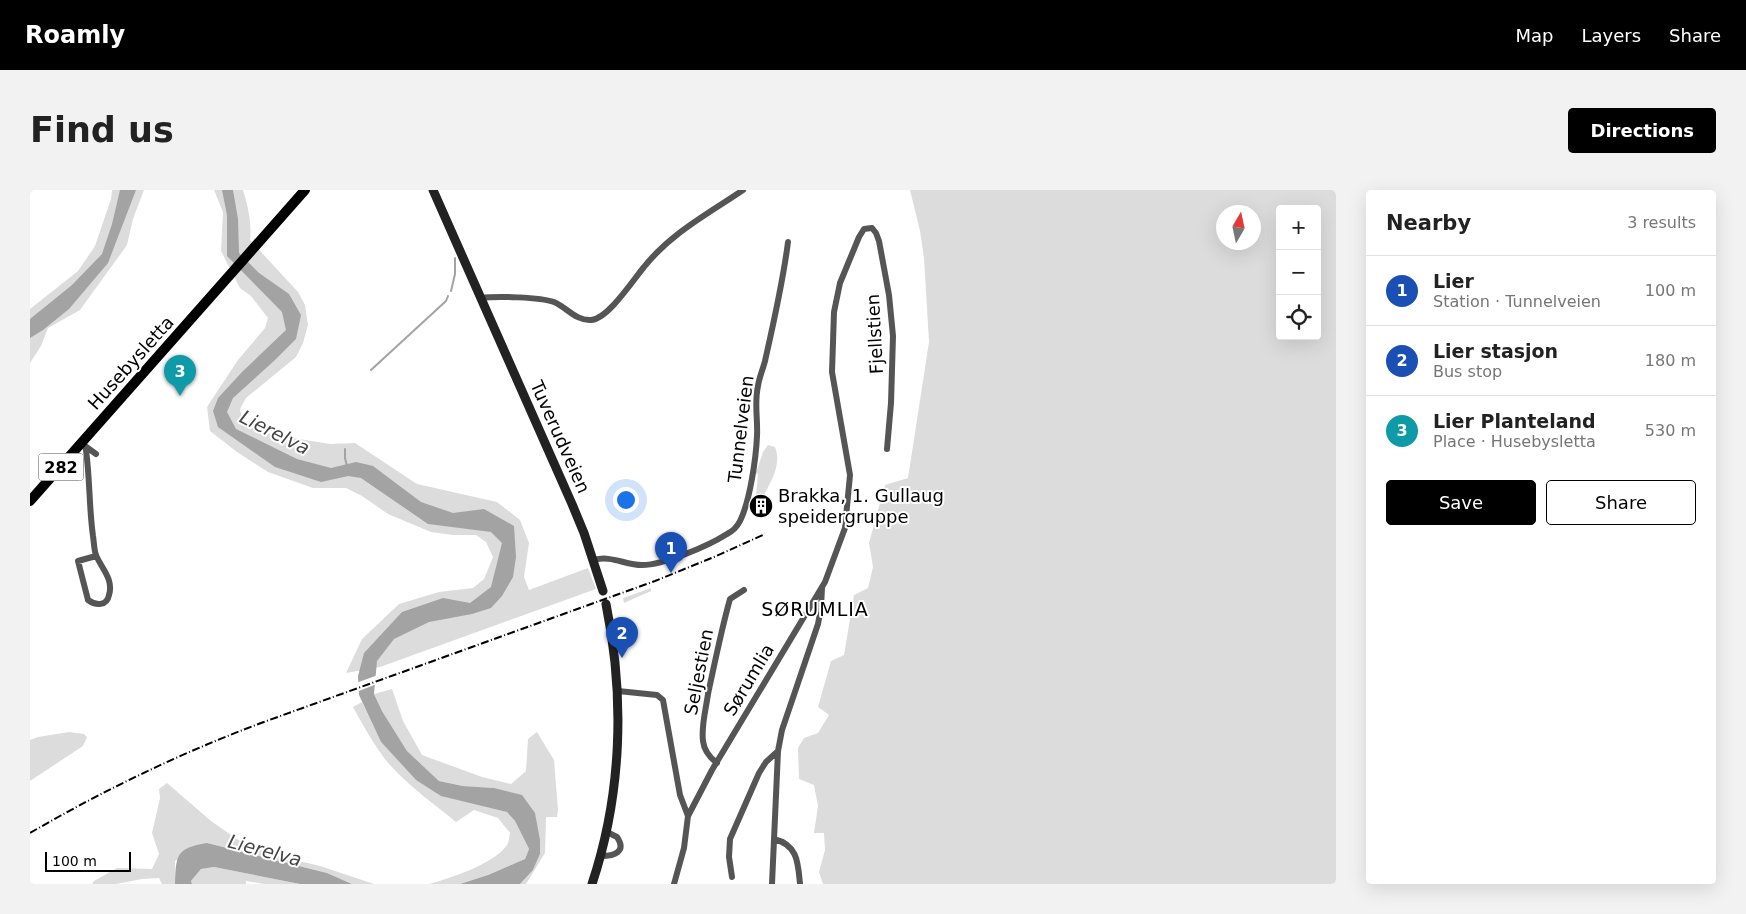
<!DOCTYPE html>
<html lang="en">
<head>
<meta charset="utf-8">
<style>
  :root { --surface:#fff; --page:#f2f2f2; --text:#222; --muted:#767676; --line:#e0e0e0; --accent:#000 }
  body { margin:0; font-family:"DejaVu Sans",sans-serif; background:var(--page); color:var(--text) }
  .controls { position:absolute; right:15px; top:15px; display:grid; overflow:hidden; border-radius:5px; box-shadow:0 5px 20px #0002 }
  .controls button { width:45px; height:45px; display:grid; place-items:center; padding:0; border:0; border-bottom:1px solid var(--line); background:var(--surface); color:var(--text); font:25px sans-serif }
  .compass { position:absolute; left:1186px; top:15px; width:45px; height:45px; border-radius:50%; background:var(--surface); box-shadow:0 5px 20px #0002; rotate:9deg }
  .scale { position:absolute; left:15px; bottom:12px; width:86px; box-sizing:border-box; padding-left:5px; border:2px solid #000; border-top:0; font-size:14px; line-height:18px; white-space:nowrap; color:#000; -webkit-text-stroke:4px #fff; paint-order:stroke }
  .you { position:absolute; left:595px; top:309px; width:18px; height:18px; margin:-12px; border:4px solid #fff; border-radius:50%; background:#1a73e8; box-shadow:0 0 0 8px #1a73e833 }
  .badge { display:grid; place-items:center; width:32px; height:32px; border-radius:50%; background:var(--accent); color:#fff; font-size:16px; font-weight:700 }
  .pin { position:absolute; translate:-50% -41px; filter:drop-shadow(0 1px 2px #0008) }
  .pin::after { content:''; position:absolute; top:26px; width:18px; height:15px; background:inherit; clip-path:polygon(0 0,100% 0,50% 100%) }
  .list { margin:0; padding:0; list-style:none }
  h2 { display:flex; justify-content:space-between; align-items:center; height:65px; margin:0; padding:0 20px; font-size:21px }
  h2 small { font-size:16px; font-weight:400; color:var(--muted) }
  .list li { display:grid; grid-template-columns:32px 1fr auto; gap:15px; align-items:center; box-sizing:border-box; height:70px; padding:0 20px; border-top:1px solid var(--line) }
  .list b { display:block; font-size:19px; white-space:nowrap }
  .list p { margin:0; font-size:16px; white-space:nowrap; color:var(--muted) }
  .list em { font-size:16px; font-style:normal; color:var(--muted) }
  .actions { display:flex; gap:10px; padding:15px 20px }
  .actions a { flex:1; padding:11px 0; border:1px solid var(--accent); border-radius:5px; text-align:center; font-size:18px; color:var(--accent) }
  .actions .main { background:var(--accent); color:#fff }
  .icon { flex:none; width:28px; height:28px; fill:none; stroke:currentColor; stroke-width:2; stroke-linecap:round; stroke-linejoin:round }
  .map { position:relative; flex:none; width:1306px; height:694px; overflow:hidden; border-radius:5px }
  header { display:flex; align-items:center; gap:30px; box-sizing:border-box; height:70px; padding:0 25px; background:var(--accent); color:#fff }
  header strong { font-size:24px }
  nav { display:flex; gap:28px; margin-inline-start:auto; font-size:18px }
  .intro { display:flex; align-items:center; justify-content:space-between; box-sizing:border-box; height:120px; padding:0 30px }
  h1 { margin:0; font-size:35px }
  .button { padding:12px 22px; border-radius:5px; background:var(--accent); color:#fff; font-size:18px; font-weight:700 }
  main { display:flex; gap:30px; padding:0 30px }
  aside { flex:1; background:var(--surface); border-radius:5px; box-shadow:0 5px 20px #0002 }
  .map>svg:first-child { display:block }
</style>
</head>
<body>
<header>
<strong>Roamly</strong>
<nav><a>Map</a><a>Layers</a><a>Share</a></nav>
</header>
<div class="intro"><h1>Find us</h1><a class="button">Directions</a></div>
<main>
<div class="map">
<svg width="1306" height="694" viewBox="0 0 1306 694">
  <rect width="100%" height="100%" fill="#fff"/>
  <path fill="#dcdcdc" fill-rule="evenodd" d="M 82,0 L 114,0 L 103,29 L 97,55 L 50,120 L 18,138 L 11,156 L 0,173 L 0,119 L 48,81 L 65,56 L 81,9 Z
    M 184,0 L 213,0 C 218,16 222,34 220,50 L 268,102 L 275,115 L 278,135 L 273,153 L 266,167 L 216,208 L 210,219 L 212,229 L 221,237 L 244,245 L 300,254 L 325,253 L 387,294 L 467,312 L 490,330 L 499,353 L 494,387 L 499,400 L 558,378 L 566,399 L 350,477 L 316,483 L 332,449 L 369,414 L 409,402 L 443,398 L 454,389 L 463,367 L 456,352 L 446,345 L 423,345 L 401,342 L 358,324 L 332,306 L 316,298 L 283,298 L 238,282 L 207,262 L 180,241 L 177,217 L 208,170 L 235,138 L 238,128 L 221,106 L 210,98 L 191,61 L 193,22 Z
    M 880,0 L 1306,0 L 1306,694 L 793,694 L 789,682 L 795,660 L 794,643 L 784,643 L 788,616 L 784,595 L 769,589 L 768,558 L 774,548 L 788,543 L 799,525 L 788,517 L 801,471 L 814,465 L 824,405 L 838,398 L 843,377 L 839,353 L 855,295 L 878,288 L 899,152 L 894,68 L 890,41 ZM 1250,19 L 1287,19 L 1287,146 L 1250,146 ZM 1194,22 L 1224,22 L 1224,52 L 1194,52 Z
    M 738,255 L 745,257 C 752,275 741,291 733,307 L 726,306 L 728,284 L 724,283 L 724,280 L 727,280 L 733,262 Z
    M 621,398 L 621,401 L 594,413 L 593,408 Z
    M 362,499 L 373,531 L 392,565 L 452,587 L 481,594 L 496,581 L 498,549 L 507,542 L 524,570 L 528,620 L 527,627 L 516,627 L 515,663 L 496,694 L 490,694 L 503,680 L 510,664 L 464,598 L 433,596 L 409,591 L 377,561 L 352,521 L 344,504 Z
    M 332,512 L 351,552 L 386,590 L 477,622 L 485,631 L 499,659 L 495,669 L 458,685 L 430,694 L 399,694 C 421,688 464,674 477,655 C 479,652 479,647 480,643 L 468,628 L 444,620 L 426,632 C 404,614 380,597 361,576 C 347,561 333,535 323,517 Z
    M 39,542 L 54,544 L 57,547 L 53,556 L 0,591 L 0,550 L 8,547 Z
    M 137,593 L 181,631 L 214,654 L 252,667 L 290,676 L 344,694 L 322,694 L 297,683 L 177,653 L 145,671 L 145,694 L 132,694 L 129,688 L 112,689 L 86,694 L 62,694 L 64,691 L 87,678 L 122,679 L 129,664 L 122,643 L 130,608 L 129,599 Z
    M 184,677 L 270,694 L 234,694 L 216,691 L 216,694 L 162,694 L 161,691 L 171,679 Z"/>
  <path fill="#a3a3a3" d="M 90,0 L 106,0 L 78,73 L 39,119 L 13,140 L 0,148 L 0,129 L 42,95 L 72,64 L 82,34 Z
    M 192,0 L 203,0 L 208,29 L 209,63 L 229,83 L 259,104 L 271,125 L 266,149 L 245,170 L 203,208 L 197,222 L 206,239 L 267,269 L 301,278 L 326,272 L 343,276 L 391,312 L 423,323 L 454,319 L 484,336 L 486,367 L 483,387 L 472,406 L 461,418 L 442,424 L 399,432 L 364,449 L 347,471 L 344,504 L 352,521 L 377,561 L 409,591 L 433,596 L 464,598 L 492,605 L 505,623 L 510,650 L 510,664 L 503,680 L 490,694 L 430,694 L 458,685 L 495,669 L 499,659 L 485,631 L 477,622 L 411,606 L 386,590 L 351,552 L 329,505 L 328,486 L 334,463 L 372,422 L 413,408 L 440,413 L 461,397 L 472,353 L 461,342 L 398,334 L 331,288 L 318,286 L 291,292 L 245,277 L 188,237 L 183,221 L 188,208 L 212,182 L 256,140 L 252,122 L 197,66 L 197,25 Z
    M 177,653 L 297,683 L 322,694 L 270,694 L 184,677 L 171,679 L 161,691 L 162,694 L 145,694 C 146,665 146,658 177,653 Z"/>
  <path fill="#fff" d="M 348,485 L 347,494 L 326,502 L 326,493 Z"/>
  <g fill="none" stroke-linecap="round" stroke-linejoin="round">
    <path stroke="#a3a3a3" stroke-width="2" d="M 421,101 L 425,84 L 425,68
      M 341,180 L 416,111 L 418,106
      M 315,259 L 315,268 L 317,276"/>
    <path stroke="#555" stroke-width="6" d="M 451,108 C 466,106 510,107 524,112 C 536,117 546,131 561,130 C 578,129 603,90 614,77 C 641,43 678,24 713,0
      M 51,254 L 55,256 L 56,260 C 60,289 59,318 63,346 C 64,352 64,360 66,365 C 71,378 84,389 79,405 C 77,416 66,416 58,410 L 48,371 L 66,366
      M 55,256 L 66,264
      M 564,370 C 581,365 595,375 612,375 C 634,375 678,356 697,344 C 703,341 707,337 710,331 C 720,311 726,268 727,246 C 728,229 724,213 728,196 C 729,188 733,179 735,171 C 744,131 753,92 758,52
      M 588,501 L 627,505 L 633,510 L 650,605 L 658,626
      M 687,573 C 679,567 674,560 673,551 C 671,536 676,519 678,504 C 685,472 691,441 700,409 L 714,400
      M 744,649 C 768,655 768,673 770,694
      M 571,666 C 584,666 597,662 587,647 L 577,642
      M 702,687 L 699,667 L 700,649 L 729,583 L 736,572 L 748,561
      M 644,694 L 654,658 L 658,626 L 682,580 L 795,392 L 815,338 L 820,285 L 802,182 L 804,122 L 810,93 L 829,47 L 834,39 L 842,38 L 846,43 L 849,51 L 859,105 L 863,146 L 861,213 L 857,259
      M 742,694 L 748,561 L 752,540 L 788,434 L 791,418 L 792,397"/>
    <path stroke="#222" stroke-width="9" d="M 403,0 L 542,314 L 554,343 L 573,401
      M 562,694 C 592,604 595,507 576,414"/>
    <path stroke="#000" stroke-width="10" d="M 0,311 L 275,0"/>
    <path stroke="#000" stroke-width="2" stroke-dasharray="8 2.5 1 2.5" stroke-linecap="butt" d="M 0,643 C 74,600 151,563 231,533 L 625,391 L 684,367 L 735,344"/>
  </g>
  <defs>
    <g id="building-disc" transform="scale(1.25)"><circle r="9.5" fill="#000" stroke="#fff"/><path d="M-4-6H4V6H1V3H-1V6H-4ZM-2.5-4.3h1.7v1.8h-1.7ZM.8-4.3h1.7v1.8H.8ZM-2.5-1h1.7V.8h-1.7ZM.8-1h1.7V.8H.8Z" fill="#fff"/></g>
  </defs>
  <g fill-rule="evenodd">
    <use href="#building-disc" x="731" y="316"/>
  </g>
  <g text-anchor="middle" stroke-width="4" stroke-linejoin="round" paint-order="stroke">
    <rect fill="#fff" stroke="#4c4c4c" stroke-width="1" x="8.5" y="263.5" width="45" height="27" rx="4"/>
    <g font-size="16" font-weight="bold" fill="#000">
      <text x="31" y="283">282</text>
    </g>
    <g font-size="18" fill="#000" stroke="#fff">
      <text transform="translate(845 144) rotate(-93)" y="6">Fjellstien</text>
      <text transform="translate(101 173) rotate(-48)" y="6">Husebysletta</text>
      <text transform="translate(711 239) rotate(-83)" y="6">Tunnelveien</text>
      <text transform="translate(530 247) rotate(66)" y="6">Tuverudveien</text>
      <text transform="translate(669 482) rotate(-79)" y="6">Seljestien</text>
      <text transform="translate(719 490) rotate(-59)" y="6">Sørumlia</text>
    </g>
    <g font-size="18" fill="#000" stroke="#fff" text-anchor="start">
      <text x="748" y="312">Brakka, 1. Gullaug<tspan x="748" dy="21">speidergruppe</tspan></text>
    </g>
    <g font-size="19" font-style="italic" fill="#444" stroke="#fff">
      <text transform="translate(245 242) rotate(27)" y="7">Lierelva</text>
      <text transform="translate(235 660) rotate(15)" y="7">Lierelva</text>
    </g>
    <g font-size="19" letter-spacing="1" fill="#000" stroke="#fff">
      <text x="785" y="426">SØRUMLIA</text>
    </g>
  </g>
</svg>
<div class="controls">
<button>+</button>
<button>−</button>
<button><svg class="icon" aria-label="locate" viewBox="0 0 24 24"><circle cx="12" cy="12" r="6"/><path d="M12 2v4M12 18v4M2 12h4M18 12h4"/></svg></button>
</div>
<svg class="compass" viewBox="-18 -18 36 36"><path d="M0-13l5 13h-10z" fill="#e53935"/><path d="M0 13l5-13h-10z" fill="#767676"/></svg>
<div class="scale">100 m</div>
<div class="you"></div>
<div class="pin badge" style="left:641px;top:383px;background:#1a4fb4">1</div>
<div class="pin badge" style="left:592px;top:468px;background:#1a4fb4">2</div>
<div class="pin badge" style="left:150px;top:206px;background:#0f9aa8">3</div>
</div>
<aside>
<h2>Nearby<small>3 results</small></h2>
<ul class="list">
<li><span class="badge" style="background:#1a4fb4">1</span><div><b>Lier</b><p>Station · Tunnelveien</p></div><em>100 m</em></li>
<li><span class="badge" style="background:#1a4fb4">2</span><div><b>Lier stasjon</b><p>Bus stop</p></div><em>180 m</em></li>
<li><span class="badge" style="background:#0f9aa8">3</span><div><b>Lier Planteland</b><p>Place · Husebysletta</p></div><em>530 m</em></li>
</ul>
<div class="actions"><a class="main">Save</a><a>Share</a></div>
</aside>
</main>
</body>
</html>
